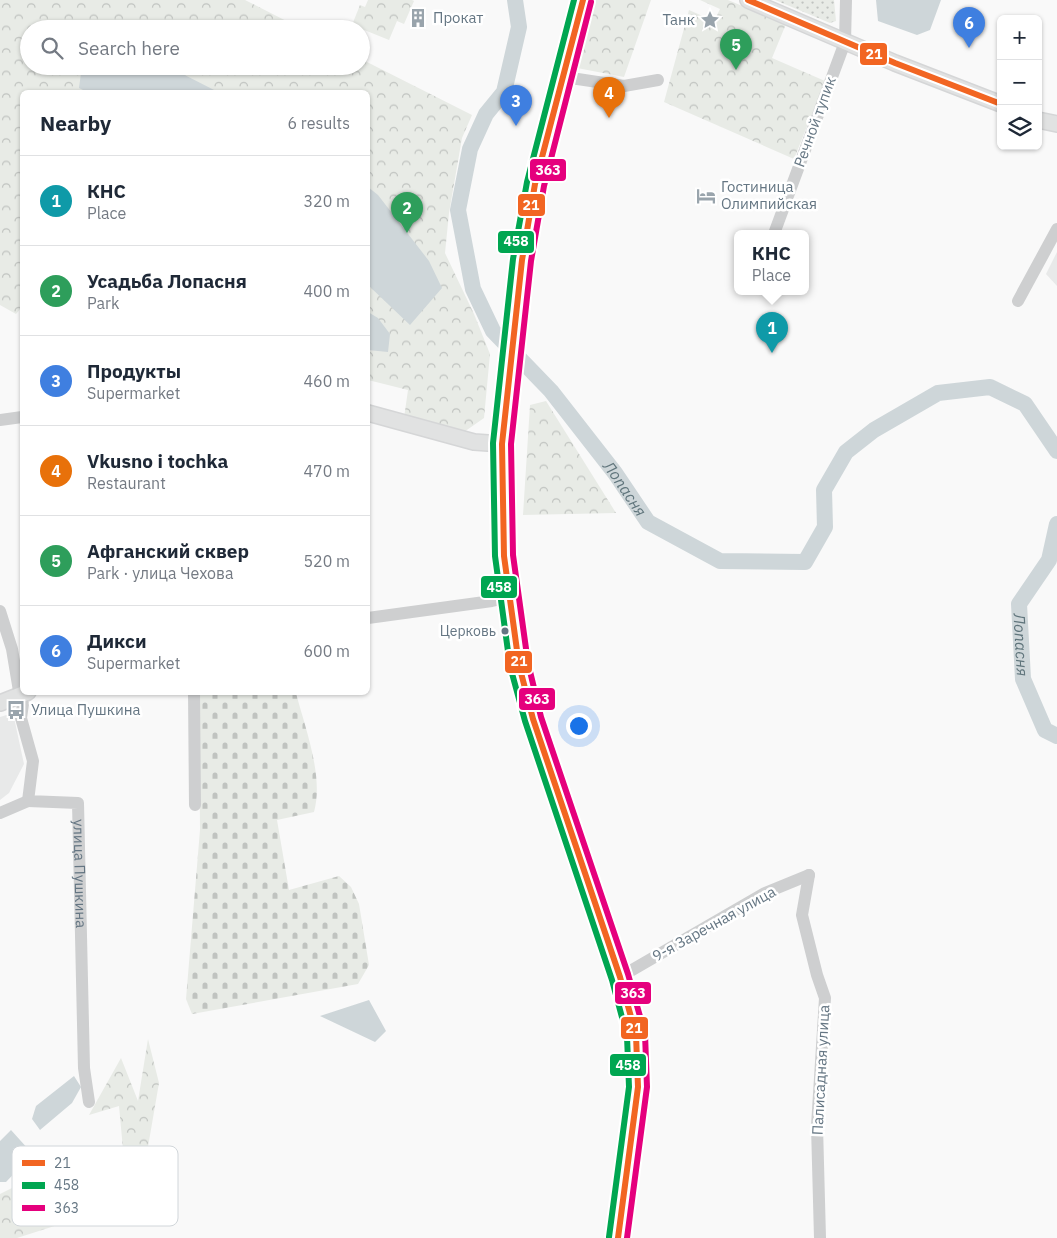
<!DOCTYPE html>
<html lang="en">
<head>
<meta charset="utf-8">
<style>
  :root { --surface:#fff; --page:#f6f6f7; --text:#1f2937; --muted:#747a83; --line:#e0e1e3; --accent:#56606c }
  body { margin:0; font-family:"IBM Plex Sans",sans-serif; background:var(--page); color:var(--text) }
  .controls { position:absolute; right:15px; top:15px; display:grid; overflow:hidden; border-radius:8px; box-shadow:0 1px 4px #0004 }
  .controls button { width:45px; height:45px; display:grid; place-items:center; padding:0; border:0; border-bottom:1px solid var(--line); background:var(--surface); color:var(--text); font:25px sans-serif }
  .you { position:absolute; left:578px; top:725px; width:18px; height:18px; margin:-12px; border:4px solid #fff; border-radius:50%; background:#1a73e8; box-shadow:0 0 0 8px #1a73e833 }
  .badge { display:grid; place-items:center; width:32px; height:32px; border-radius:50%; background:var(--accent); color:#fff; font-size:16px; font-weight:700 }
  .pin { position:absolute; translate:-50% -41px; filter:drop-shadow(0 1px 2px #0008) }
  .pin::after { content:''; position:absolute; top:26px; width:18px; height:15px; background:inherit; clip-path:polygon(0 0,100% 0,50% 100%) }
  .popup { position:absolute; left:734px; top:230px; width:75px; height:65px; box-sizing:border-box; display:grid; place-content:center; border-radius:8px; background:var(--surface); filter:drop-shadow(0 1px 4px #0005); font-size:16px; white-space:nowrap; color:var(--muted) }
  .popup b { font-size:19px; color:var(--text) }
  .popup::after { content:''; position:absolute; left:50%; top:100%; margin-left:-10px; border:10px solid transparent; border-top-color:var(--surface) }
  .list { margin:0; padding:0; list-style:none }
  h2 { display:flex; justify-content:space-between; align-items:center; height:65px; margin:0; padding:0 20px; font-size:21px }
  h2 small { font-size:16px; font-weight:400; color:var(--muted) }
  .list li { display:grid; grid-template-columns:32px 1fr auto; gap:15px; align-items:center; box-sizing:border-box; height:90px; padding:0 20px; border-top:1px solid var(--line) }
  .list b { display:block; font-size:19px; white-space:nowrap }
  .list p { margin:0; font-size:16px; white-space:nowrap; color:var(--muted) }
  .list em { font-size:16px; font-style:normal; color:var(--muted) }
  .icon { flex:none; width:28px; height:28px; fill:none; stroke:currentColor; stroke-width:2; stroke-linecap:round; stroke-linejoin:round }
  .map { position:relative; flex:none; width:1057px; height:1238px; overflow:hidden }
  .search { position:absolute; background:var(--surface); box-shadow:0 1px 4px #0004; left:20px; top:20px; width:350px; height:55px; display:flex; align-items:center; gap:12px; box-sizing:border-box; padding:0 18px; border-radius:28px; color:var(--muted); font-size:19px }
  .panel { position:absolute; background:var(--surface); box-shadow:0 1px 4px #0004; left:20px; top:90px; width:350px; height:605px; border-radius:8px }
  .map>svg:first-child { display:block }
</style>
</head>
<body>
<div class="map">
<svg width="1057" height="1238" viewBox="0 0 1057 1238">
  <defs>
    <pattern id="grass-dots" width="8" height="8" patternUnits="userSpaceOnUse" patternTransform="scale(1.25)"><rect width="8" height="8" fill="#e8ebe6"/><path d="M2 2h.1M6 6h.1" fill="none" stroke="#c0c3c0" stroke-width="1.8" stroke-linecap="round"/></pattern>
    <pattern id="forest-crowns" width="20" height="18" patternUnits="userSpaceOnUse" patternTransform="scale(1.25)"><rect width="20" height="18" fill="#e8ebe6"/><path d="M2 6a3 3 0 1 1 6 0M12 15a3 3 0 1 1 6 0" fill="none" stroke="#c0c3c0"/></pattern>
    <pattern id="cemetery-stones" width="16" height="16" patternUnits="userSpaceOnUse" patternTransform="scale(1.25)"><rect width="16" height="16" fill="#e8ebe6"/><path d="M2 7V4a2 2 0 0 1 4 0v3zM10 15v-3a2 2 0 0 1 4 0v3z" fill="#c0c3c0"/></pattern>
  </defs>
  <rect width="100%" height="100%" fill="#f9f9f9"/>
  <path fill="#e8e9e9" d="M 1057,252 L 1057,286 L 1046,274 Z
    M 13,713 L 24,764 L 9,793 L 0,800 L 0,717 Z"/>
  <path fill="url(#grass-dots)" d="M 775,0 L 834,0 L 836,21 L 830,23 Z"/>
  <path fill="url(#forest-crowns)" d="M 0,0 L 245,0 L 302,29 L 29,29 L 29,66 L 361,66 L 361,59 L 472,115 L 462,138 L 449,213 L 445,253 L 474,314 L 490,354 L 484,418 L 464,432 L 404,418 L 408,390 L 368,380 L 368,92 L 22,92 L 22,307 L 16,314 L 0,305 Z
    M 368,0 L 412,0 L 414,1 L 404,24 L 397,21 L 389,40 L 352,25 L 360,5 L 365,7 Z
    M 596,0 L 651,0 L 624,77 L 577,68 Z
    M 700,0 L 728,0 L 786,24 L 772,58 L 825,81 L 794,159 L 664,102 L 689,10 L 714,21 L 720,9 Z
    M 546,401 L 616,513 L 523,515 L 530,405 Z
    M 148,1039 L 159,1083 L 139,1199 L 17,1238 L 0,1238 L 0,1194 L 38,1175 L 124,1160 L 119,1106 L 89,1115 L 121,1058 L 138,1101 Z"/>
  <path fill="url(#cemetery-stones)" d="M 199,693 L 296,693 C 305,728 324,776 314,812 L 277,820 L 289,890 L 339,876 L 351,887 L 359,904 L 369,965 L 358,984 L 192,1014 L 186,999 L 200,830 Z"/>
  <path fill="#ced6d9" d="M 876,0 L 941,0 L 930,30 L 917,35 L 878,21 Z
    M 88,66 L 167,66 L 218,92 L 87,92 L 79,88 L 81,73 Z
    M 368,187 L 378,195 L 429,261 L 442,288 L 410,325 L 368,285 Z
    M 368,312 L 378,318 L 390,334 L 388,352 L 368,350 Z
    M 369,1000 L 386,1031 L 375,1042 L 320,1016 Z
    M 74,1076 L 81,1087 L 72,1103 L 40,1130 L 32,1119 L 36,1106 Z
    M 11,1130 L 29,1150 L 28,1159 L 6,1182 L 0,1182 L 0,1141 Z"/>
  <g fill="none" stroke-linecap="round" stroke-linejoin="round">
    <g stroke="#ced6d9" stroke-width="16">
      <path id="s1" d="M 515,0 L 519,27 L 504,92 L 486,114 L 470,149 L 458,210 L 473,289 L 493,331 L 551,391 L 615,473 L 648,522 L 720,561 L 805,562 L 825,527 L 824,490 L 846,452 L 874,430 L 938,393 L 990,387 L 1025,404 L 1057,451"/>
      <path id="s2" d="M 1057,524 L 1049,560 L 1019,604 L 1023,679 L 1045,730 L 1057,736"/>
    </g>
    <g stroke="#d5d6d7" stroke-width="18">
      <path id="major" d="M 583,0 L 535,184 L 522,260 L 502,444 L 502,481 L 504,556 L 519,665 L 533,719 L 620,977 L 636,1035 L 638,1087 L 618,1238
        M 748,0 L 895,63 L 1001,104
        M 1038,120 L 1057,124
        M 368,413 L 474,442 L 502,444
        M 0,703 L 28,692"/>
    </g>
    <g stroke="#cecfd0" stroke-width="12">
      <path d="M 561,79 L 571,78 L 624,86 L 658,80"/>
      <path d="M 775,231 L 845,42 L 846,0"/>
      <path d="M 1018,301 L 1057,229"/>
      <path d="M 0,420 L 22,417"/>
      <path id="s3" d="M 0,611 L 12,649 L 20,697 L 23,704 L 21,718 L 33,761 L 28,801 L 78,803 L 84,1068 L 89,1102"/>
      <path d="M 368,618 L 492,601 L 509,597"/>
      <path d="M 194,692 L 195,805"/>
      <path d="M 0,813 L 28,801"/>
      <path d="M 809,875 L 802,915 L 817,975 L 825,998 L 817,1126 L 820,1238"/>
      <path d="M 620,977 L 765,893 L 809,875"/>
    </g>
    <use href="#major" stroke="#e1e2e2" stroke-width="15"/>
    <g stroke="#fff" stroke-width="10">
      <path id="bus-1" d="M 583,0 L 535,184 L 522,260 L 502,444 L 504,556 L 519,665 L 533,719 L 620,977 L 636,1035 L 638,1087 L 618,1238
        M 748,0 L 895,63 L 1001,104"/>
    </g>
    <g stroke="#fff" stroke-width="10">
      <path id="bus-2" d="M 574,0 L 527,182 L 513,259 L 493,443 L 495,556 L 510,666 L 525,721 L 612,980 L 627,1036 L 629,1087 L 609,1237"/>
    </g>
    <g stroke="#fff" stroke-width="10">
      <path id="bus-3" d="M 591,2 L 544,186 L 531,261 L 511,444 L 513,555 L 528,663 L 541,717 L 628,974 L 645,1034 L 647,1087 L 627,1238"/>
    </g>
    <use href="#bus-1" stroke="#f26522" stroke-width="6"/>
    <use href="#bus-2" stroke="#00a651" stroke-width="6"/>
    <use href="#bus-3" stroke="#e5007d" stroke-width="6"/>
  </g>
  <defs>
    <g id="building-bare" transform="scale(1.5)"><path d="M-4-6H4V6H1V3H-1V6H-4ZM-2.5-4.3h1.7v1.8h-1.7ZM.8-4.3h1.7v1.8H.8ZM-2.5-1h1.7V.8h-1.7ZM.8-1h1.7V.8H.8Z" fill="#99a4ac" stroke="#fff" stroke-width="2.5" paint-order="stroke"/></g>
    <g id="sight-bare" transform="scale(1.5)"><path d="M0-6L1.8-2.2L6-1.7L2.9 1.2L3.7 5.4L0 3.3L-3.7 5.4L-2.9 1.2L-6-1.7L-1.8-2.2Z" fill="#99a4ac" stroke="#fff" stroke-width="2.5" paint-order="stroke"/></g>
    <g id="hotel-bare" transform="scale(1.5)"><path d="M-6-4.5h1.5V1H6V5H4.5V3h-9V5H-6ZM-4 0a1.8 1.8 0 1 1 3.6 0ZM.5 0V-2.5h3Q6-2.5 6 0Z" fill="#99a4ac" stroke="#fff" stroke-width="2.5" paint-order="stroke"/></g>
    <g id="bus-bare" transform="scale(1.5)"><path d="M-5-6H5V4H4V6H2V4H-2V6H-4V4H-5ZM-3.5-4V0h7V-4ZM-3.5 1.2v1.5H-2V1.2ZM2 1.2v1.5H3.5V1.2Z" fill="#99a4ac" stroke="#fff" stroke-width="2.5" paint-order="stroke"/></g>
  </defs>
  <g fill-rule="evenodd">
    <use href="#building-bare" x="418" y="18"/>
    <use href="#sight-bare" x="710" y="20"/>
    <use href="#hotel-bare" x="706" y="196"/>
    <use href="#bus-bare" x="16" y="710"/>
  </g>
  <circle fill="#657683" stroke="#fff" stroke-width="2" cx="505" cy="631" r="4.5"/>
  <g text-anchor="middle" stroke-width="5" stroke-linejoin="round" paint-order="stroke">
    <g font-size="14" fill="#657683" stroke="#fff" text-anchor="end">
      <text x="496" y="636">Церковь</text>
    </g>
    <g font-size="15" fill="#657683" stroke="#fff" text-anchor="start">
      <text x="433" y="23">Прокат</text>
      <text x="695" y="25" text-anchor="end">Танк</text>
      <text x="721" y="192">Гостиница<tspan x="721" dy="17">Олимпийская</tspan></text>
      <text x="31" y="715">Улица Пушкина</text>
    </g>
    <g font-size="15" fill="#657683" stroke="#fff">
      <text transform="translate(815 122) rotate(-70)" y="5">Речной тупик</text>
      <text dy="5" stroke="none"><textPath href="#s3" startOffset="316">улица Пушкина</textPath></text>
      <text transform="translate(714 924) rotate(-29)" y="5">9-я Заречная улица</text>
      <text transform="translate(821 1070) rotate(-87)" y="5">Палисадная улица</text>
    </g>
    <g font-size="16" font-style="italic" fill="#60757c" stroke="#fff">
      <text dy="6" stroke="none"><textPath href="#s1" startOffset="556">Лопасня</textPath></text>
      <text dy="6" stroke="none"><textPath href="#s2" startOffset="131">Лопасня</textPath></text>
    </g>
  </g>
  <rect x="12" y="1146" width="166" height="80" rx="8" fill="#fff" stroke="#d1d6da" stroke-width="1"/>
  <rect x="22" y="1160" width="23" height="6" fill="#f26522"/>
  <rect x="22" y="1182" width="23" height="7" fill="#00a651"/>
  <rect x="22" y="1205" width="23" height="6" fill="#e5007d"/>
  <g font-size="14" fill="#657683">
    <text x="54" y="1168">21</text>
    <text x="54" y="1190">458</text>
    <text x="54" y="1213">363</text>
  </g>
  <g stroke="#fff" stroke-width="2">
    <rect x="859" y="42" width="29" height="24" rx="5" fill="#f26522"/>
    <rect x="529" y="158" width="38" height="24" rx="5" fill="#e5007d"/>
    <rect x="517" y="193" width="29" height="24" rx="5" fill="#f26522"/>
    <rect x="497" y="230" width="38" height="24" rx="5" fill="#00a651"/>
    <rect x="480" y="575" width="38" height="24" rx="5" fill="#00a651"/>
    <rect x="504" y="650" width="29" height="24" rx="5" fill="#f26522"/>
    <rect x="518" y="687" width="38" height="24" rx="5" fill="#e5007d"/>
    <rect x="614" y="981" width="38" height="24" rx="5" fill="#e5007d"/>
    <rect x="620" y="1016" width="29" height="24" rx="5" fill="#f26522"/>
    <rect x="609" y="1053" width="38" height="24" rx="5" fill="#00a651"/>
  </g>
  <g font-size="14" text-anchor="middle" font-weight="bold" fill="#fff">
    <text x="874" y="59">21</text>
    <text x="548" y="175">363</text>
    <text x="531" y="210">21</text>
    <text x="516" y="246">458</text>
    <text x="499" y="592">458</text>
    <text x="519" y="666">21</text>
    <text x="537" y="704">363</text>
    <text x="633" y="998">363</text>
    <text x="634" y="1033">21</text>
    <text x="628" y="1070">458</text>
  </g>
</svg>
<div class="controls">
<button>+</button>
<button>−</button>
<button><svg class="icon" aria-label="layers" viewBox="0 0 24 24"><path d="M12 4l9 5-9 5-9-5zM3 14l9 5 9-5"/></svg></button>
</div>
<div class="you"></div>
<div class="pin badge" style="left:772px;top:353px;background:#0f9aa8">1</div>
<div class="popup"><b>КНС</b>Place</div>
<div class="pin badge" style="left:407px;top:233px;background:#2e9e5b">2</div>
<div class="pin badge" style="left:516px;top:126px;background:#3f7fe0">3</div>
<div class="pin badge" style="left:609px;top:118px;background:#e8710a">4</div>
<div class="pin badge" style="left:736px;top:70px;background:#2e9e5b">5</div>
<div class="pin badge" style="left:969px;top:48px;background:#3f7fe0">6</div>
<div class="search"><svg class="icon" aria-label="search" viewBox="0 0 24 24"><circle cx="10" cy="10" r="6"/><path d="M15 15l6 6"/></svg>Search here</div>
<section class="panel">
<h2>Nearby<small>6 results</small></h2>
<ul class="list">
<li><span class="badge" style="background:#0f9aa8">1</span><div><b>КНС</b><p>Place</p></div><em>320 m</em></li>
<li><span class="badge" style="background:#2e9e5b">2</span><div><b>Усадьба Лопасня</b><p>Park</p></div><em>400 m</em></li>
<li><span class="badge" style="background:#3f7fe0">3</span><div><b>Продукты</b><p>Supermarket</p></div><em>460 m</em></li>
<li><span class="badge" style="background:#e8710a">4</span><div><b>Vkusno i tochka</b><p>Restaurant</p></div><em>470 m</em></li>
<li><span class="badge" style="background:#2e9e5b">5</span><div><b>Афганский сквер</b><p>Park · улица Чехова</p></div><em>520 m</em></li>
<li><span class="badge" style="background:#3f7fe0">6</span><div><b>Дикси</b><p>Supermarket</p></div><em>600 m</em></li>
</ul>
</section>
</div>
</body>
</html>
